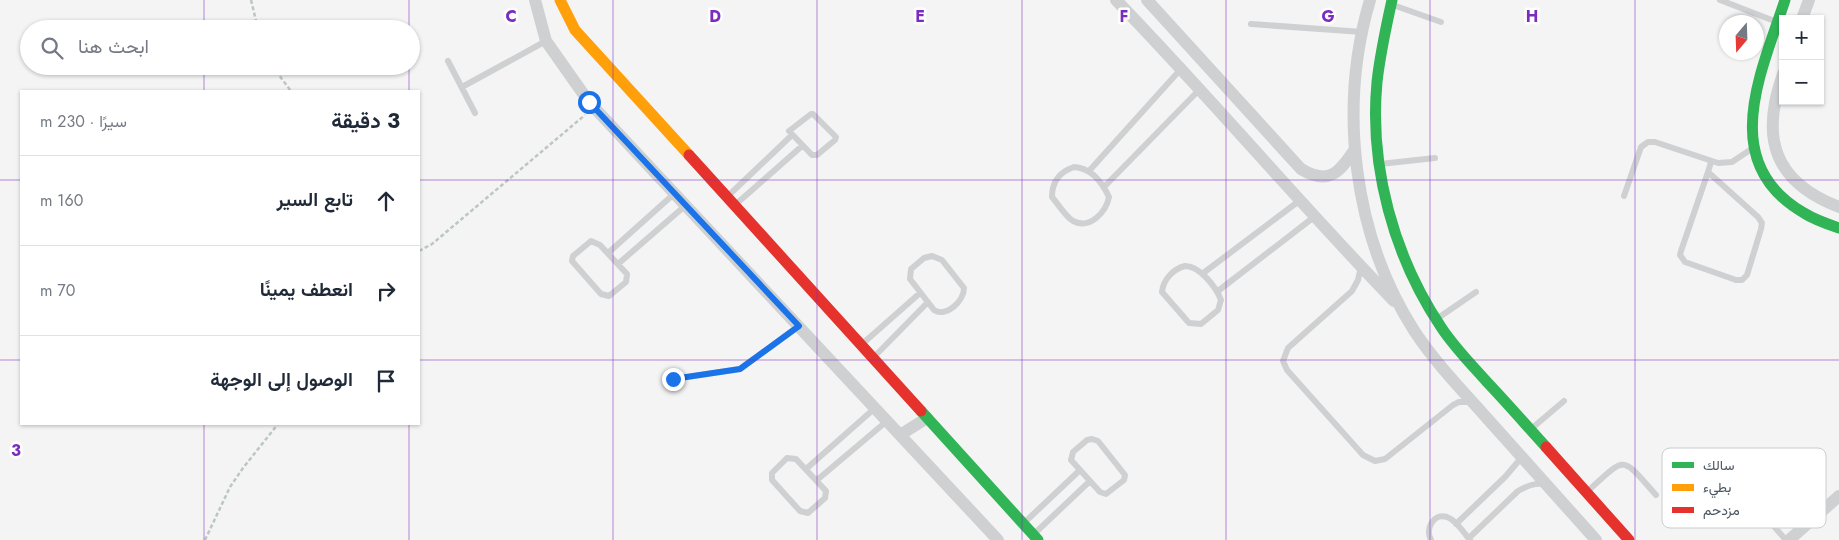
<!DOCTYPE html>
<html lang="ar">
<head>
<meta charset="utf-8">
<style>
  :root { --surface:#fff; --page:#f6f6f7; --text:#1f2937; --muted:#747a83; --line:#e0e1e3 }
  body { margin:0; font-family:Jost,Vazirmatn,sans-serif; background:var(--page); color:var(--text); direction:rtl }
  .controls { position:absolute; right:15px; top:15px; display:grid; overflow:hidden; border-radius:0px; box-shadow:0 1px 4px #0004 }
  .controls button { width:45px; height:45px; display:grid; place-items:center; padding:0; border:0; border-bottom:1px solid var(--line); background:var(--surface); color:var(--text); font:25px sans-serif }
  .compass { position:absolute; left:1719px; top:15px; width:45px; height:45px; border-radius:50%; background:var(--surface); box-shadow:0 1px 4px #0004; rotate:199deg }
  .stop { position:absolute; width:15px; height:15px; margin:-11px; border:4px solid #1a73e8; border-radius:50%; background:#fff }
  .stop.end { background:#1a73e8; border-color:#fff; box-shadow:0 1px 5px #0008 }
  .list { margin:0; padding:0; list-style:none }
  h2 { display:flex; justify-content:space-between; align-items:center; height:65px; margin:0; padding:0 20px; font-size:21px }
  h2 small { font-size:16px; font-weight:400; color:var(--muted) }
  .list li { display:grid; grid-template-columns:32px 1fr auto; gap:15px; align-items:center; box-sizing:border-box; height:90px; padding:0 20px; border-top:1px solid var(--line) }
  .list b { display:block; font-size:19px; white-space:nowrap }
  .list em { font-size:16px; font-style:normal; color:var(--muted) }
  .icon { flex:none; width:28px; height:28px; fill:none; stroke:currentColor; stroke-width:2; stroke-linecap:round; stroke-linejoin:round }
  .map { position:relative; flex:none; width:1839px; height:540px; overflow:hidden; direction:ltr }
  .search { position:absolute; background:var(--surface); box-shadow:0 1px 4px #0004; left:20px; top:20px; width:400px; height:55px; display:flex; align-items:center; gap:12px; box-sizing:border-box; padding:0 18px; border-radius:28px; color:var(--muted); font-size:19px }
  .panel { position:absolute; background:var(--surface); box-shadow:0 1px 4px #0004; left:20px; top:90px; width:400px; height:335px; border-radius:0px; direction:rtl }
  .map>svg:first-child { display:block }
</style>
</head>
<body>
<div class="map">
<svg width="1839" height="540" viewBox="0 0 1839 540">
  <rect width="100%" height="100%" fill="#f4f4f4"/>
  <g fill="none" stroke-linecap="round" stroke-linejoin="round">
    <path stroke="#bcc7c4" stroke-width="2.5" stroke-dasharray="4 2.5" stroke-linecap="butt" d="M 251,0 L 258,29
      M 272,66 L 291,91
      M 419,251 L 432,244 L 585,115
      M 205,540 L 230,487 L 243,468 L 278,424"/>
    <path stroke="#ced0d2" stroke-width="6" d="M 1720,0 L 1777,22
      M 1393,5 L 1441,22
      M 1251,24 L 1362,32
      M 448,61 L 475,113
      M 462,87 L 546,41
      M 811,114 L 813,114 L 836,137 L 835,140 L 817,155 L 812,155 L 789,131 Z
      M 1380,164 L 1435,158
      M 1074,167 C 1091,168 1102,182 1109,197 C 1106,212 1090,230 1073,221 C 1066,217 1058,204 1052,197 C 1052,182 1059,172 1074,167 Z
      M 1089,171 L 1180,70
      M 1708,172 L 1758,217 L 1762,223 L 1761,229 L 1747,275 L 1742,280 L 1736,280 L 1685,262 L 1680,255 L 1681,251 L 1708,172 L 1711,162
      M 1104,187 L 1200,89
      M 728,196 L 792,135
      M 1624,196 L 1641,147 L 1648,142 L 1655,142 L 1718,163 L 1732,162 L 1753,148
      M 735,205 L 802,146
      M 591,241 L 600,245 L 627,274 L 626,282 L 609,296 L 601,294 L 572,261 L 573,256 Z
      M 608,253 L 675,193
      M 932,256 L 942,260 L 964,288 C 964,301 946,318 934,310 L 910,279 L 911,269 L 924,258 Z
      M 618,264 L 686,205
      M 1185,266 C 1200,266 1216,287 1221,300 L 1218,310 L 1201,324 L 1189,323 L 1162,292 C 1163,280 1173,269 1185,266 Z
      M 1361,267 L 1358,280 L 1352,291 L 1288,348 L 1283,361 L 1287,370 L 1363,455 L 1375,461 L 1385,459 L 1453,405 L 1459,402 L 1471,402
      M 1202,274 L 1299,201
      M 1218,291 L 1314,217
      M 1438,318 L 1476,292
      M 861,345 L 920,293
      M 873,358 L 928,302
      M 673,379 L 740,369 L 799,326
      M 1531,429 L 1564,401
      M 1092,439 L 1098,441 L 1125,475 L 1124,480 L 1106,494 L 1100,492 L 1071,460 L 1073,452 L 1087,440 Z
      M 787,458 L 796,459 L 826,491 L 825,498 L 808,513 L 800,511 L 772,480 L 772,473 Z
      M 806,469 L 875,408
      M 817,480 L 887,421
      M 1588,491 C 1627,455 1621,456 1656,495
      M 1755,505 L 1786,540
      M 1025,522 L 1080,470
      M 1456,524 L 1505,477 L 1522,457
      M 1034,534 L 1090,481
      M 1469,538 L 1518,491 C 1527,486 1534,483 1544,484
      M 1431,540 C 1425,529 1433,513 1447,517 C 1456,520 1464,533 1470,540"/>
    <path stroke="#ced0d2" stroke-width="12" d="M 535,0 L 546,41 L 589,102 L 998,540
      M 1116,0 C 1211,98 1299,203 1394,301
      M 1147,0 L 1301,169 C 1329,186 1340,172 1355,149
      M 1370,0 C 1338,108 1353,236 1415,332 C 1435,362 1460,388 1485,416 C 1522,457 1559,499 1596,540
      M 1802,19 L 1809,0
      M 1783,74 C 1760,138 1774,182 1839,207
      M 900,435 L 927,418
      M 1789,540 L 1839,496"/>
    <path stroke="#30b455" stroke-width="11" d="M 1392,0 C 1386,27 1380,54 1377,82 C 1369,167 1394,257 1441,327 C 1454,347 1471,364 1487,382 C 1507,403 1526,425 1546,447
      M 1785,0 C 1761,73 1717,163 1804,213 C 1815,220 1827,224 1839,228
      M 921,411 L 1038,540"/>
    <path stroke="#ff9f0a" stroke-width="11" d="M 560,0 L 575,30 L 689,155"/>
    <path stroke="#e5322d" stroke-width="11" d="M 689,155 L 921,411
      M 1546,447 L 1629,540"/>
  </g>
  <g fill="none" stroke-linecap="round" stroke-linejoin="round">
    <path stroke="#1a73e8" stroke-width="6" d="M 589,102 L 799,326 L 740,369 L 673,379"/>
  </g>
  <path fill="none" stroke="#7b2cbf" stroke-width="1" stroke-opacity="0.55" d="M 204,0 L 204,29M 409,0 L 409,29M 613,0 L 613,540M 817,0 L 817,540M 1022,0 L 1022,540M 1226,0 L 1226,540M 1430,0 L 1430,540M 1635,0 L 1635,540M 204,66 L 204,91M 409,66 L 409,91M 0,180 L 21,180M 419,180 L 1839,180M 0,360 L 21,360M 419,360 L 1839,360M 204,424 L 204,540M 409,424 L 409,540"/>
  <rect x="1662" y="448" width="164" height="80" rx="8" fill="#fff" stroke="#c9ccd0" stroke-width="1"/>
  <rect x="1672" y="462" width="22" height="6" fill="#30b455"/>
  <rect x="1672" y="484" width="22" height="7" fill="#ff9f0a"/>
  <rect x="1672" y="507" width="22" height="6" fill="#e5322d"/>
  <g font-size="14" fill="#4a5661">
    <text x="1703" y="470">سالك</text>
    <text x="1703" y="492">بطيء</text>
    <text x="1703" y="515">مزدحم</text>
  </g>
  <g font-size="16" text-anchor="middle" font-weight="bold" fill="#7b2cbf" stroke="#fff" stroke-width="5" stroke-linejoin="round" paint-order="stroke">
    <text x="511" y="22">C</text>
    <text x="715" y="22">D</text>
    <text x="920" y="22">E</text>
    <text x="1124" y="22">F</text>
    <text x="1328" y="22">G</text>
    <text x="1532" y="22">H</text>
    <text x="16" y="456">3</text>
  </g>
</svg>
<div class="controls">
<button>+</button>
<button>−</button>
</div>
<svg class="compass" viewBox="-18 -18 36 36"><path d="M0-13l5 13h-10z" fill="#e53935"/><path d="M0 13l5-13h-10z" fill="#747a83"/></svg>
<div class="stop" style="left:589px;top:102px"></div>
<div class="stop end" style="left:673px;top:379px"></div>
<div class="search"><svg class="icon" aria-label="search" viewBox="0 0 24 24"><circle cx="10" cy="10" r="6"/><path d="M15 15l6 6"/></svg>ابحث هنا</div>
<section class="panel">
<h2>3 دقيقة<small>سيرًا · 230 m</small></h2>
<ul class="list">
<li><svg class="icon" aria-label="ahead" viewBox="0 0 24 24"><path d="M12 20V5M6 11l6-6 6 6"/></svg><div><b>تابع السير</b></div><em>160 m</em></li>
<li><svg class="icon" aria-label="right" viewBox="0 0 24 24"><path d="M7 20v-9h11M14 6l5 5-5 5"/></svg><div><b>انعطف يمينًا</b></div><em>70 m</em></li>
<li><svg class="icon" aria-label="arrive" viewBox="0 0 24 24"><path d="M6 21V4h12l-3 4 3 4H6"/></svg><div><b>الوصول إلى الوجهة</b></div></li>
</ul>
</section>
</div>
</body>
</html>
